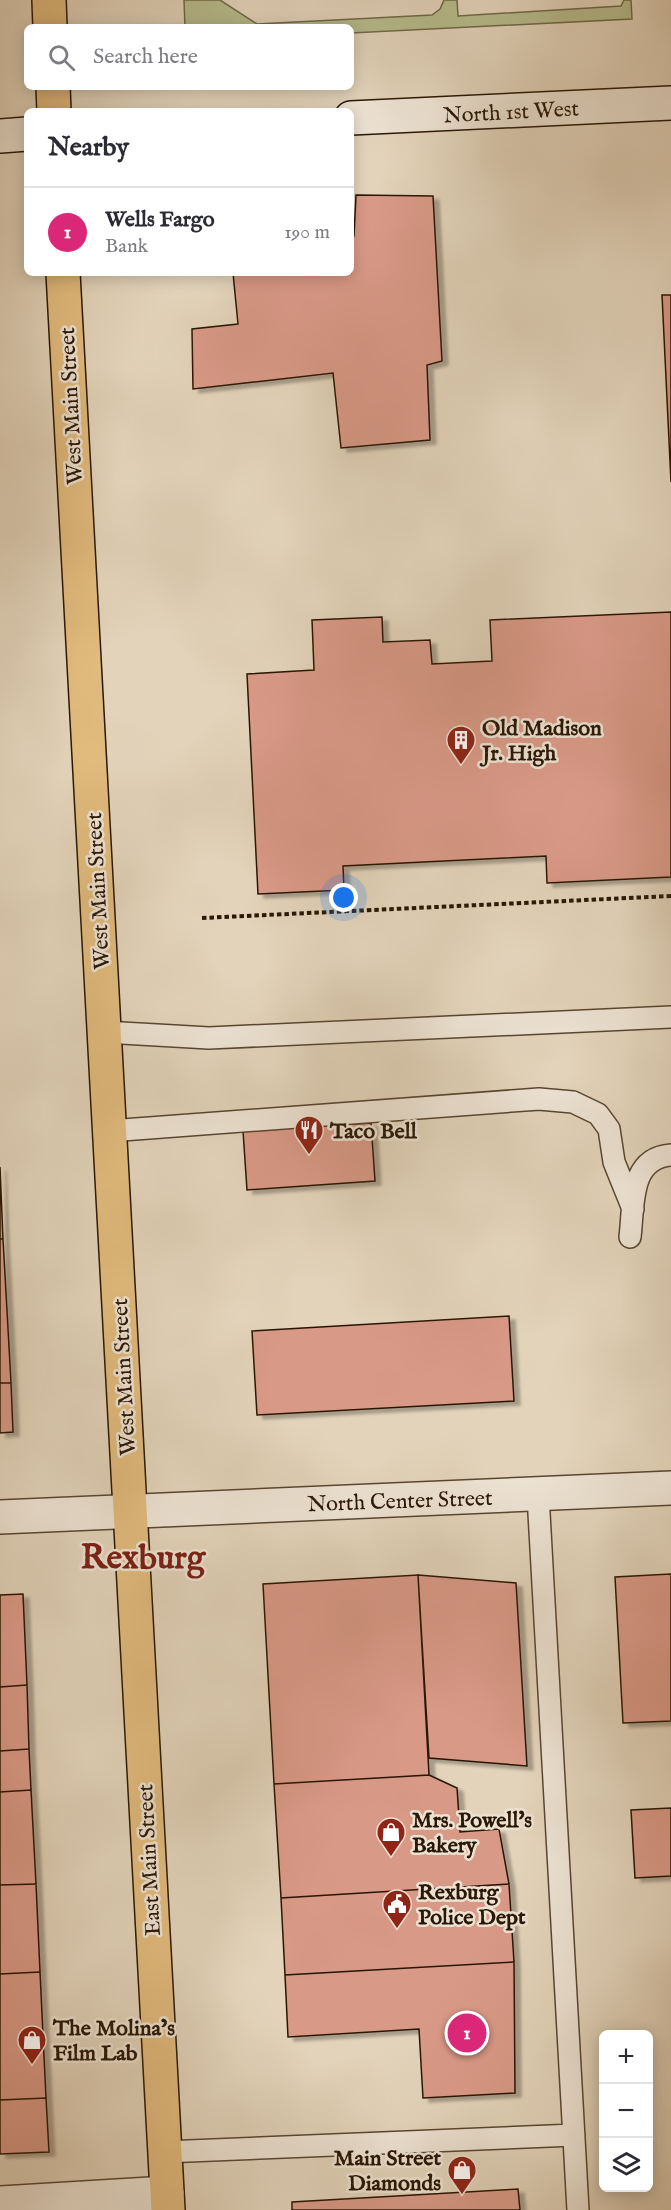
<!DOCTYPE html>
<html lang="en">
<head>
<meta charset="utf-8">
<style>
  :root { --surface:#fff; --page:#f2f2f3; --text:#2b2b33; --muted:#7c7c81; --line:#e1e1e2; --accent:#db2777 }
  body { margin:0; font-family:"IM FELL English",serif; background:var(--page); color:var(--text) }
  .controls { position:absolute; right:18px; bottom:18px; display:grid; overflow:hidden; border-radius:9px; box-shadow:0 3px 15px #0003 }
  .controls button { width:54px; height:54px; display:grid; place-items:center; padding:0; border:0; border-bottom:2px solid var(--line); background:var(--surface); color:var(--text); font:30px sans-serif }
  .you { position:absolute; left:344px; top:898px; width:21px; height:21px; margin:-15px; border:4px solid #fff; border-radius:50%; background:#1a73e8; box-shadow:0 0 0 9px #1a73e833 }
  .badge { display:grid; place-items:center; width:39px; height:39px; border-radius:50%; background:var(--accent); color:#fff; font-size:20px; font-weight:700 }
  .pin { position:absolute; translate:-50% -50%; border:3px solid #fff; box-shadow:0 2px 6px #0006 }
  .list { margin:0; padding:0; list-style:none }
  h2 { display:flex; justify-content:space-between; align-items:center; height:78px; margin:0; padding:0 24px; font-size:26px }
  h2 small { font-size:20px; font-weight:400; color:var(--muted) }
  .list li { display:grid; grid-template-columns:39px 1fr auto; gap:18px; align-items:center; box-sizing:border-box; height:90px; padding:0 24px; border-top:2px solid var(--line) }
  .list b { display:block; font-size:22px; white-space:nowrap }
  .list p { margin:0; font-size:20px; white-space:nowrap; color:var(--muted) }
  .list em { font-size:20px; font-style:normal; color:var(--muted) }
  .icon { flex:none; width:33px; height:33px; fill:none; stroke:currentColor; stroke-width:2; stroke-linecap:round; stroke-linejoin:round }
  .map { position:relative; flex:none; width:671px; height:2210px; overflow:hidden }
  .search { position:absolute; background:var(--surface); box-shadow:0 3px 15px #0003; left:24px; top:24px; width:330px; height:66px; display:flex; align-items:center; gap:15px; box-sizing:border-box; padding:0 21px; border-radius:9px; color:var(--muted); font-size:22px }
  .panel { position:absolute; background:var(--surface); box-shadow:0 3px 15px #0003; left:24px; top:108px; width:330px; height:168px; border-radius:9px }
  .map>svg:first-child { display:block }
</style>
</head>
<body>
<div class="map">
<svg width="671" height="2210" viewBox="0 0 671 2210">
  <defs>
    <filter id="shadow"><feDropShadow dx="6" dy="4" stdDeviation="1.5" flood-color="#0004"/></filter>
  </defs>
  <rect width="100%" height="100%" fill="#e2d3ba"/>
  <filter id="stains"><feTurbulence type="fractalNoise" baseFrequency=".00333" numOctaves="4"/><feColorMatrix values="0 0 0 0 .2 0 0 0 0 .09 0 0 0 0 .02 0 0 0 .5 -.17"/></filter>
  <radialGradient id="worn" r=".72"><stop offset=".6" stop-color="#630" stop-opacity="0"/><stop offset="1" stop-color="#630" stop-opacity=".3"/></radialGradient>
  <path fill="#b6bb8d" stroke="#706949" stroke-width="1.5" d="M 184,0 L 220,0 L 257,24 L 432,15 L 440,9 L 444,0 L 457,0 L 458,16 L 621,6 L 624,0 L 631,0 L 632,19 L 351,33 L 351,27 L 185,27 Z"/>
  <path fill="#d99987" stroke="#2a1705" stroke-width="1.5" filter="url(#shadow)" d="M 356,195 L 433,196 L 442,361 L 427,365 L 430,440 L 341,448 L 333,373 L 193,389 L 192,329 L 238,324 L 233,273 L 351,273 L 351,236 L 354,236 Z
    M 662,295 L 671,295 L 671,482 Z
    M 671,612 L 671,877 L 547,883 L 546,856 L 343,866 L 344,890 L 258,894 L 247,674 L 314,670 L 312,620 L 382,617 L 383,642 L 430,640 L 432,664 L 492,661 L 490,620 Z
    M 371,1123 L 375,1181 L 247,1190 L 243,1131 Z
    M 0,1167 L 3,1239 L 0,1239 Z
    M 0,1239 L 3,1239 L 11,1383 L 0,1383 Z
    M 509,1316 L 514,1401 L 257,1415 L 252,1331 Z
    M 0,1383 L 11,1383 L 13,1432 L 0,1433 Z
    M 671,1574 L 671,1721 L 623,1723 L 615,1577 Z
    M 418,1575 L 516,1583 L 527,1766 L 429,1758 Z
    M 418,1575 L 429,1775 L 274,1784 L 263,1584 Z
    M 23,1594 L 27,1685 L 0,1687 L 0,1595 Z
    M 27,1685 L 29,1749 L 0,1751 L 0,1687 Z
    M 29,1749 L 31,1790 L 0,1792 L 0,1751 Z
    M 429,1775 L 457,1788 L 460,1832 L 499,1829 L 509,1884 L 281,1898 L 274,1784 Z
    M 31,1790 L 36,1884 L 0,1885 L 0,1792 Z
    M 671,1808 L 671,1876 L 635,1878 L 631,1810 Z
    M 36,1884 L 40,1972 L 0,1974 L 0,1885 Z
    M 509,1884 L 514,1962 L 285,1975 L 281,1898 Z
    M 514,1962 L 515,2093 L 423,2098 L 419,2029 L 288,2037 L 285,1975 Z
    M 40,1972 L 46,2098 L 0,2100 L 0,1974 Z
    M 46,2098 L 49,2152 L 0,2154 L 0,2100 Z
    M 518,2189 L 520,2210 L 292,2210 L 292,2202 Z"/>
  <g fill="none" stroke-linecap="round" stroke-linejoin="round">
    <g stroke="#584632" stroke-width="24">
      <path id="lane" d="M 104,1032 L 209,1038 L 671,1017
        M 109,1131 L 539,1099 L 573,1102 L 598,1114 L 609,1129 L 614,1162 L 633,1209
        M 630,1237 C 634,1205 629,1158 671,1155
        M 538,1495 L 578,2210
        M 164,2152 L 574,2135"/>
    </g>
    <g stroke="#584632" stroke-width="36">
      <path id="street" d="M 0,1517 L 671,1488
        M 0,2203 L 167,2193"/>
    </g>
    <g stroke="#2a1705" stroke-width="36">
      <path id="secondary" d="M 351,118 L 671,103
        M 0,136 L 27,134"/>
    </g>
    <g stroke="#2a1705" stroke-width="36">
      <path id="primary" d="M 49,0 L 50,27
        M 53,87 L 54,111
        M 63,273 L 168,2210"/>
    </g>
    <path stroke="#2a1705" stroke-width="4" stroke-dasharray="4.5 3" stroke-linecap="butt" d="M 202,918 L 671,896"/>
    <use href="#lane" stroke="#ece2d2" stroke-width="21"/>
    <use href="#street" stroke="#ece2d2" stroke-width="33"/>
    <use href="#secondary" stroke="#ece2d2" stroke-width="33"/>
    <use href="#primary" stroke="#e1ba7d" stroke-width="33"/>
  </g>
  <defs>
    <g id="building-pin" transform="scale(1.5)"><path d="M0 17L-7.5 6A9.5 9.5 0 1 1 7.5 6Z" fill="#8f2418" stroke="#ece2d2"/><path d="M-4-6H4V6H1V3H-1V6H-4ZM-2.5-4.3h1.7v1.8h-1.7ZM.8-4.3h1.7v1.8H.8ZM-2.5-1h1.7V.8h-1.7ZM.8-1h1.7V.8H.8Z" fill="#fff"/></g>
    <g id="restaurant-pin" transform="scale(1.5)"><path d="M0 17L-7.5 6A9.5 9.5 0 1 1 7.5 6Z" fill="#8f2418" stroke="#ece2d2"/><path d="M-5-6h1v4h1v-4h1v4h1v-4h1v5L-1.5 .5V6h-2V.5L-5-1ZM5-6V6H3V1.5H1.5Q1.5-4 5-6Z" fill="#fff"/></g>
    <g id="shop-pin" transform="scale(1.5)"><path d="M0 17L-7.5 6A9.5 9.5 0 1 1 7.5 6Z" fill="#8f2418" stroke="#ece2d2"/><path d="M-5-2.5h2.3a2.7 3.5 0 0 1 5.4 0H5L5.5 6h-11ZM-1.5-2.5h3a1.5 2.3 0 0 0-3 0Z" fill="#fff"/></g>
    <g id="civic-pin" transform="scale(1.5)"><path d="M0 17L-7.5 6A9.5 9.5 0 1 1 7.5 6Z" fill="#8f2418" stroke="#ece2d2"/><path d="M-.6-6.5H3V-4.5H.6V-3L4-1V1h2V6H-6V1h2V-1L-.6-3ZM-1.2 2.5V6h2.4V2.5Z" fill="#fff"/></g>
  </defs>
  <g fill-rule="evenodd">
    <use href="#building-pin" x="461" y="740"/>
    <use href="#restaurant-pin" x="309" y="1130"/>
    <use href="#shop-pin" x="391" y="1832"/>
    <use href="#civic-pin" x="397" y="1904"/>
    <use href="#shop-pin" x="32" y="2040"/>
    <use href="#shop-pin" x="462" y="2170"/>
  </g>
  <g text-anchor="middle" stroke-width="5" stroke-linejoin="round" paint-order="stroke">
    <g font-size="22" fill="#2a1705" stroke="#ece2d2">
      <text transform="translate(511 111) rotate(-3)" y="8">North 1st West</text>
      <text transform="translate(70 406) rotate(-93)" y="8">West Main Street</text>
      <text transform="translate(97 891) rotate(-93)" y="8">West Main Street</text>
      <text transform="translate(123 1377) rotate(-93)" y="8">West Main Street</text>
      <text transform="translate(400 1500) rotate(-2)" y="8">North Center Street</text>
      <text transform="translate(148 1860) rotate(-93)" y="8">East Main Street</text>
    </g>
    <g font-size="22" font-weight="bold" fill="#2a1705" stroke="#ece2d2" text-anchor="start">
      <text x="482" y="735">Old Madison<tspan x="482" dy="25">Jr. High</tspan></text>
      <text x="330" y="1138">Taco Bell</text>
      <text x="412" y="1827">Mrs. Powell's<tspan x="412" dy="25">Bakery</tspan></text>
      <text x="418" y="1899">Rexburg<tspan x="418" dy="25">Police Dept</tspan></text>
      <text x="53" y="2035">The Molina’s<tspan x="53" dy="25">Film Lab</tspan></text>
      <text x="441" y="2165" text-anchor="end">Main Street<tspan x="441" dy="25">Diamonds</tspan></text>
    </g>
    <g font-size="34" font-weight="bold" fill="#7a1f14" stroke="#ece2d2">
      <text x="143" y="1568">Rexburg</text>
    </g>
  </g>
  <rect width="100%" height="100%" filter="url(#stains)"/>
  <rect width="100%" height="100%" fill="url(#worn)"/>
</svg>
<div class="controls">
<button>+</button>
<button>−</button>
<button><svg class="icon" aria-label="layers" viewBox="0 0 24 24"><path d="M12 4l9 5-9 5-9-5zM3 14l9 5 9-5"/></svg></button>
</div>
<div class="you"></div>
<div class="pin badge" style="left:467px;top:2033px">1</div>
<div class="search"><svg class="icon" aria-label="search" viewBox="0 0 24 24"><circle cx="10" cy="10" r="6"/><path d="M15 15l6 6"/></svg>Search here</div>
<section class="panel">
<h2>Nearby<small></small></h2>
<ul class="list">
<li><span class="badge">1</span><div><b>Wells Fargo</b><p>Bank</p></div><em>190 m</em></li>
</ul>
</section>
</div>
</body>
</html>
